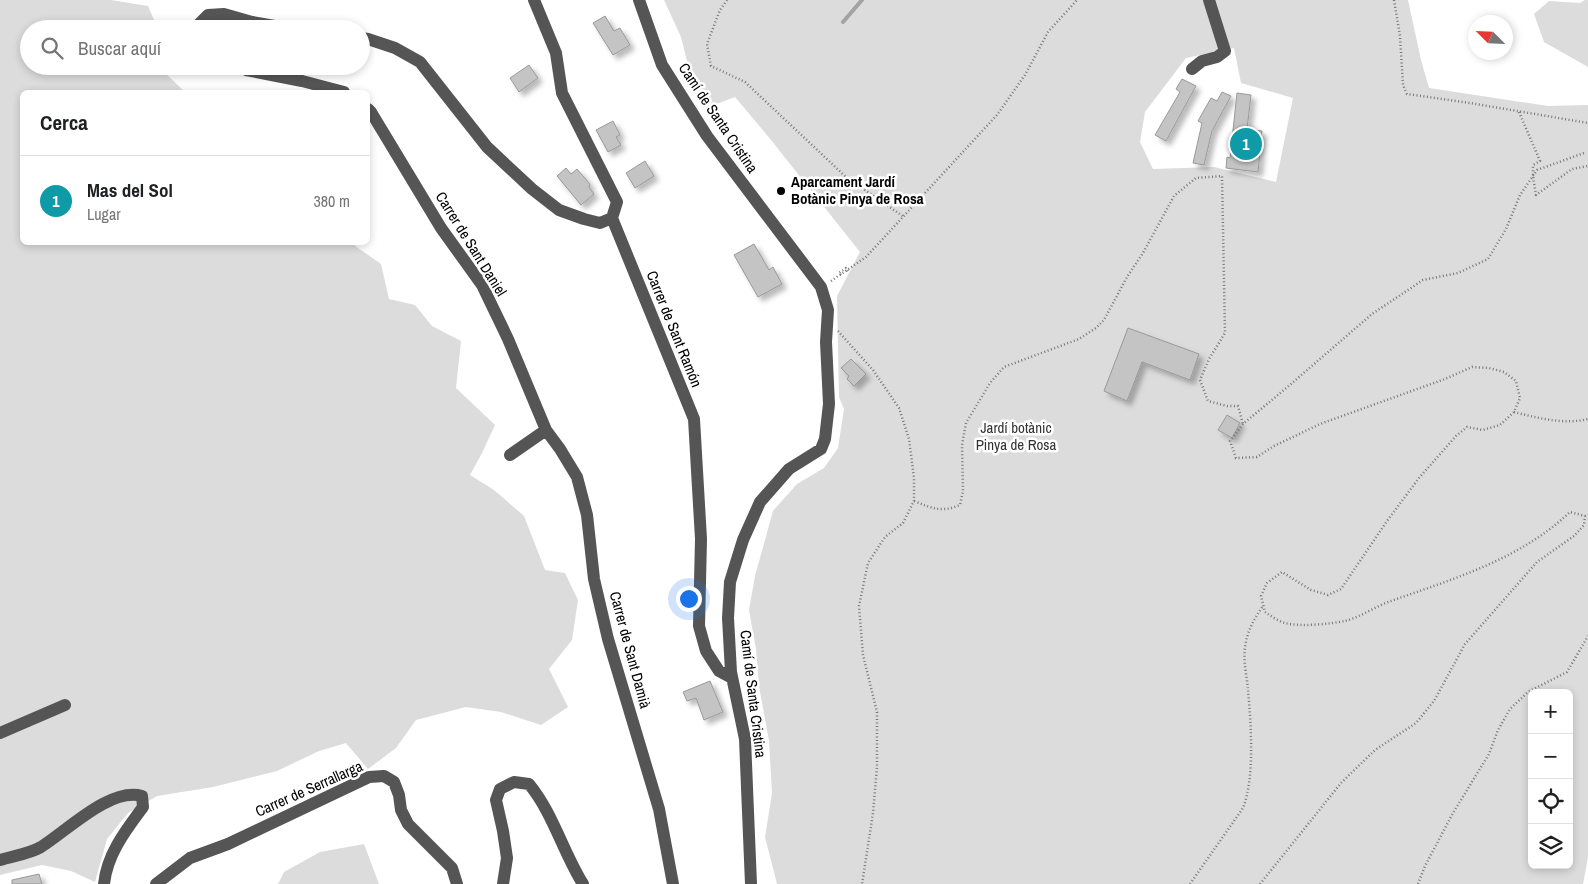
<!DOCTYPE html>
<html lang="es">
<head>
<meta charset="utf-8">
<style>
  :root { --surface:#fff; --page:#f6f6f6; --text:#202124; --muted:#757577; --line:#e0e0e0; --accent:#111827 }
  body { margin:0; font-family:"Archivo Narrow",sans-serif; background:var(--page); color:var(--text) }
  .controls { position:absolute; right:15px; bottom:15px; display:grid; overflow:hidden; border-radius:8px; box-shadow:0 2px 8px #0003 }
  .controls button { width:45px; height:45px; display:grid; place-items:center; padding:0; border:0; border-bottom:1px solid var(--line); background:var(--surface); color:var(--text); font:25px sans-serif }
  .compass { position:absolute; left:1468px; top:15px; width:45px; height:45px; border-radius:50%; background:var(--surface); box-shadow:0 2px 8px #0003; rotate:294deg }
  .you { position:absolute; left:688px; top:598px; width:18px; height:18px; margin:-12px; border:4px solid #fff; border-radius:50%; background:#1a73e8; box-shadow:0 0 0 8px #1a73e833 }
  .badge { display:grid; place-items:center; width:32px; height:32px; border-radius:50%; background:var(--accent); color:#fff; font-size:16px; font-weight:700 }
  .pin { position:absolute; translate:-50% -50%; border:2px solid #fff; box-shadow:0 1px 5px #0006 }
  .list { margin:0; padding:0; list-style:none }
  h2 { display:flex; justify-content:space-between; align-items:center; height:65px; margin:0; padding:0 20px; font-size:21px }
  h2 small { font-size:16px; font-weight:400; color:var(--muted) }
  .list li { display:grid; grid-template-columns:32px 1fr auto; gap:15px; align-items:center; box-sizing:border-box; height:90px; padding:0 20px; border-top:1px solid var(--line) }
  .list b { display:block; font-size:19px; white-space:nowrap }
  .list p { margin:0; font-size:16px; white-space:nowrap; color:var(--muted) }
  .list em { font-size:16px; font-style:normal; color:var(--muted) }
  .icon { flex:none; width:28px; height:28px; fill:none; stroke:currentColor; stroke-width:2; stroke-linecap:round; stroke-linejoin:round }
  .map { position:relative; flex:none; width:1588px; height:884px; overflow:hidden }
  .search { position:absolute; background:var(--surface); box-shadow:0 2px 8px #0003; left:20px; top:20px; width:350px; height:55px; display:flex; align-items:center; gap:12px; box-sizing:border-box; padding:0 18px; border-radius:28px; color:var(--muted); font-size:19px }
  .panel { position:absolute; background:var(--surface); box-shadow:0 2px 8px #0003; left:20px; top:90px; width:350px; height:155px; border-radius:8px }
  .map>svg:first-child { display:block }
</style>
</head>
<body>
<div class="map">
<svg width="1588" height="884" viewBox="0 0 1588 884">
  <defs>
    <filter id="shadow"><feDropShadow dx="4.5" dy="4.5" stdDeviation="2.5" flood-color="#0004"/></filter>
  </defs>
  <rect width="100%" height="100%" fill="#fff"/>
  <path fill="#dcdcdc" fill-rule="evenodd" d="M 0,0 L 111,0 L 148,6 L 158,29 L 29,29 L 29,66 L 164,66 L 164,72 L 185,92 L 22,92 L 22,242 L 351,243 L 381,264 L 389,299 L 415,305 L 432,326 L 461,341 L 456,388 L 495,425 L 482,453 L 470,475 L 494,490 L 524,516 L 545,570 L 565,573 L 578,600 L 572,640 L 549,669 L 568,707 L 541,725 L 501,712 L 466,707 L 416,720 L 396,748 L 368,769 L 346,743 L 319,751 L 277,771 L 213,787 L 157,796 L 128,813 L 107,839 L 95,882 L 71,871 L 42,865 L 0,875 Z
    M 664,0 L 1408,0 L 1421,60 L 1429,88 L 1548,106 L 1588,105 L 1588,857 L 1583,884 L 777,884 L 765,837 L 772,793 L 769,741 L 759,686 L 756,649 L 749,610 L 755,576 L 773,511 L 797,484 L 824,468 L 838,448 L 844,409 L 839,397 L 837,296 L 860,252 L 767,135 L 735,97 L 706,108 L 692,81 L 681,37 ZM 1234,48 L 1241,83 L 1293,98 L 1276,182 L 1214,167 L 1153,169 L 1140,142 L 1145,112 L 1186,58 ZM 1532,693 L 1569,693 L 1569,865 L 1532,865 Z
    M 1585,0 L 1588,0 L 1588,67 L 1544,42 L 1534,14 L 1549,1 L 1580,3 Z
    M 364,844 L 379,884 L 278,884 L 284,872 L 320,852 Z"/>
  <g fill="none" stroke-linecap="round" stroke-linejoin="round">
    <path stroke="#a3a3a3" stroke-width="4" d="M 843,22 L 862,0"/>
  </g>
  <path fill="#c4c4c4" stroke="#999" filter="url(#shadow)" d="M 605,16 L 614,31 L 620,28 L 630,45 L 613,55 L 593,23 Z
    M 529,65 L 538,78 L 519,92 L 510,78 Z
    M 1182,79 L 1196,86 L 1166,141 L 1155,135 L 1180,92 L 1176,89 Z
    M 1222,92 L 1231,96 L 1212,131 L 1204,165 L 1193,163 L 1202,123 L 1198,121 L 1211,98 L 1217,101 Z
    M 1237,93 L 1251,95 L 1247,129 L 1262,131 L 1258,172 L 1226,168 L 1227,157 L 1230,158 Z
    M 613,121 L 620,135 L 616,137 L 621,145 L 608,152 L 596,130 Z
    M 645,161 L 654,176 L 635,188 L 626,173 Z
    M 566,168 L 571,174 L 577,169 L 590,184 L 589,187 L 594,194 L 581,205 L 557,176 Z
    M 754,244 L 769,270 L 773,267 L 782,284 L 758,297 L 734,255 Z
    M 1128,328 L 1199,354 L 1190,380 L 1142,362 L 1127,401 L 1104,391 Z
    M 851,359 L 866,374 L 854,386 L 847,379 L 849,376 L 841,368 Z
    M 1227,415 L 1240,423 L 1232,438 L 1218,430 Z
    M 710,681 L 723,712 L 704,720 L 696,698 L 687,701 L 683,692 Z
    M 39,874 L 42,884 L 12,884 L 12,880 Z"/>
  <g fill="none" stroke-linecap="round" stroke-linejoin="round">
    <path stroke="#777" stroke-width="2.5" stroke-dasharray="1 2.5" stroke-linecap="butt" d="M 727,0 L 720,10 L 707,44 L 711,66 L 745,82 L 846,177 L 904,217
      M 1394,0 L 1400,36 L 1403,85 L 1407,94 L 1470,103 L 1588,123
      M 1519,112 L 1540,161 L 1533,165 L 1533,176 L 1536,195 L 1572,169 L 1588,166
      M 841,275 L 839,273 L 846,268 L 848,271
      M 831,281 L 866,257 L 997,115 L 1025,75 L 1048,32 L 1077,0
      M 838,331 L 873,370 L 899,408 L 909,439 L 914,478 L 914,501 L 903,523 L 885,537 L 868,563 L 859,606 L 863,655 L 877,712 L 877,767 L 873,813 L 862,884
      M 1514,412 C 1538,418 1564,425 1588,419
      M 914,501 C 932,508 941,513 960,505 L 963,491 L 962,445 L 966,423 L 990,383 L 1004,367 L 1079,339 L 1096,328 L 1104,320 L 1127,277 L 1143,253 L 1174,196 L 1196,178 L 1222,176 L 1225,333 L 1209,359 L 1200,380 L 1208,401 L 1227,406 L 1238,406 L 1243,424
      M 1190,884 L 1243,808 C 1255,777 1251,724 1248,690 C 1247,677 1243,661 1245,648 C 1247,631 1254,619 1263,606
      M 1260,884 L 1341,783 L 1375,750 L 1416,723 L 1434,701 L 1465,644 L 1537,562 L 1574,536 L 1584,525 L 1585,516 L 1570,512 C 1521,559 1453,579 1391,601 C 1376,606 1361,617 1345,621 C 1330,624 1300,627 1285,623 C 1278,621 1271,616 1265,612 L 1261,596 L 1267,583 L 1282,572 L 1311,590 L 1328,595 L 1341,589 L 1387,521 L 1419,478 L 1456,436 L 1467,427 L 1483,430 L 1500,425 L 1514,412 L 1520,398 L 1516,381 L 1504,372 L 1489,368 L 1472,367 L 1445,379 L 1320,424 L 1274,446 L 1257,457 L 1236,458 L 1230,441 L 1243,424 L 1291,384 L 1372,314 L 1423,280 L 1458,273 L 1488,259 L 1506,229 L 1520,195 L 1537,170 L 1584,153
      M 1418,884 L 1425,866 L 1453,813 L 1489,754 L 1498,730 L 1510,709 L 1528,692 L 1567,672 L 1588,636"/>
    <path stroke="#555" stroke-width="12" d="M 534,0 L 556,53 L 562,93 L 617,202 L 612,218 L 694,419 L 701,539 L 699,626 L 706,651 L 719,671 L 732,678
      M 639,0 L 662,65 L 707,136 L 821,287 L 828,310 L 826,342 L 829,404 L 825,439 L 821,449 L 789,469 L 760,502 L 743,540 L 730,582 L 728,618 L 731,672 L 745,739 L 751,884
      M 198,29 L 198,25 L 208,15 L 224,14 L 252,22 L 292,29
      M 361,38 L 368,39 L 395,48 L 420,62 L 487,147 L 532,189 L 559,210 L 584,219 L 600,223 L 612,218
      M 238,66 L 246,70 L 302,81 L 344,92
      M 1192,69 L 1202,61 L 1217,57 L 1225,51 L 1209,0
      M 368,109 L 371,112 L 441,228 L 482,285 L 508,339 L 546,430 L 560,449 L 577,477 L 587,515 L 594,579 L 608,639 L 659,809 L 673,884
      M 510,455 L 546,430
      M 0,733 L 65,705
      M 0,860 C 13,856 29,854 41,847 C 67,831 110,787 142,796 L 143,807 C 126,830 107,854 104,884
      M 156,884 L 190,858 L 228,844 L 369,777 L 384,776 L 394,782 L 399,795 L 401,810 L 408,824 L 452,868 L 457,884
      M 503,884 L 507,858 L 503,831 L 496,800 L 500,789 L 514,782 L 529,784 C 553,813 563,852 583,884"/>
  </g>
  <circle fill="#000" stroke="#fff" stroke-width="2" cx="781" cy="191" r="5"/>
  <g text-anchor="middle" stroke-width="5" stroke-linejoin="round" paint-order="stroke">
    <g font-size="15" fill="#000" stroke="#fff">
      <text transform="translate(718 118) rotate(56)" y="5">Camí de Santa Cristina</text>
      <text transform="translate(471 244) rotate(58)" y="5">Carrer de Sant Daniel</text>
      <text transform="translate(674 329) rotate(68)" y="5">Carrer de Sant Ramón</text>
      <text transform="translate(630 650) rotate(75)" y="5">Carrer de Sant Damià</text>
      <text transform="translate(753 694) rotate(83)" y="5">Camí de Santa Cristina</text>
      <text transform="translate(309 789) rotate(-24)" y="5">Carrer de Serrallarga</text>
    </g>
    <g font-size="15" font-weight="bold" fill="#000" stroke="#fff" text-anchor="start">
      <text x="791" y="187">Aparcament Jardí<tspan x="791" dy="17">Botànic Pinya de Rosa</tspan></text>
    </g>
    <g font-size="15" fill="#333" stroke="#fff">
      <text x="1016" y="433">Jardí botànic<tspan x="1016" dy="17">Pinya de Rosa</tspan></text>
    </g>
  </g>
</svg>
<div class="controls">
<button>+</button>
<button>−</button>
<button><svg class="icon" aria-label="locate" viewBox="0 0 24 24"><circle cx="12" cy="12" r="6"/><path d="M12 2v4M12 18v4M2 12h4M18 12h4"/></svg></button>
<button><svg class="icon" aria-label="layers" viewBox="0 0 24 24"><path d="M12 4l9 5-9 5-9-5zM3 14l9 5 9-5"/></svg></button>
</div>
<svg class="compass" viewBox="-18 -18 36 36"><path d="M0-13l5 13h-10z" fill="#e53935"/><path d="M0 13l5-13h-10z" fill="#757577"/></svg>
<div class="you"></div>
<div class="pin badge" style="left:1246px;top:144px;background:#0f9aa8">1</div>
<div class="search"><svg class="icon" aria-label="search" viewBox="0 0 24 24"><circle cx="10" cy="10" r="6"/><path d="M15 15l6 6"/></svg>Buscar aquí</div>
<section class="panel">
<h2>Cerca<small></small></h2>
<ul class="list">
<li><span class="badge" style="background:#0f9aa8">1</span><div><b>Mas del Sol</b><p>Lugar</p></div><em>380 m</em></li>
</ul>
</section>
</div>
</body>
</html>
